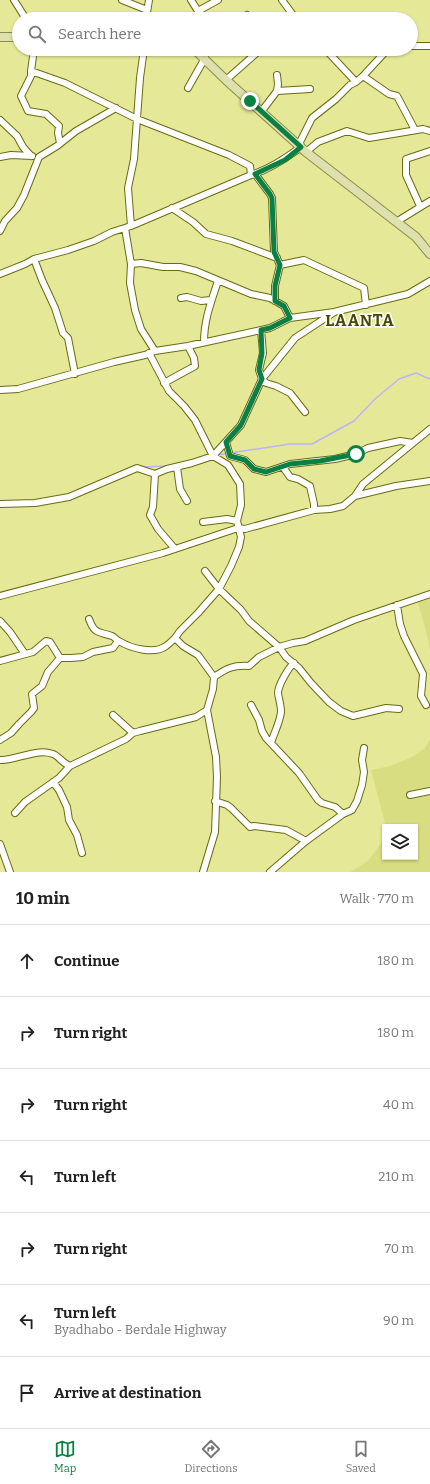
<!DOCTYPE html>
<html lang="en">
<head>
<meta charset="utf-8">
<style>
  :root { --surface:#fff; --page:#f6f6f6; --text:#222; --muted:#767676; --line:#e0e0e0; --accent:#0b8043 }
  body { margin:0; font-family:Bitter,serif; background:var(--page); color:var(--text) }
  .controls { position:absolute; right:12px; bottom:12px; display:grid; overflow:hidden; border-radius:0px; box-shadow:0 1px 3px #0004 }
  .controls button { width:36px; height:36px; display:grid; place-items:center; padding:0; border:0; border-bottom:1px solid var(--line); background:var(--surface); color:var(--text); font:20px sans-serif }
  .stop { position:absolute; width:12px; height:12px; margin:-9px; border:3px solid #0b8043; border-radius:50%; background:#fff }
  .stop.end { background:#0b8043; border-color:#fff; box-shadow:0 1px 4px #0008 }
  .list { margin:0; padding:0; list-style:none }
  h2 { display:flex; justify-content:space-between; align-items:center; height:52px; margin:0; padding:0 16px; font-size:17px }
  h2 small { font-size:13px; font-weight:400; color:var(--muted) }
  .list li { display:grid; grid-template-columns:26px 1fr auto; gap:12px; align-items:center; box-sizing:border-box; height:72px; padding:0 16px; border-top:1px solid var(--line) }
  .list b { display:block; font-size:15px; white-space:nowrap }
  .list p { margin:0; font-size:13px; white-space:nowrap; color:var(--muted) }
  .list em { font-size:13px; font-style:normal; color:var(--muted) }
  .icon { flex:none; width:22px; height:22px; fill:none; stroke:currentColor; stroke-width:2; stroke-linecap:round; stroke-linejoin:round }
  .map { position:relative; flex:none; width:430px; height:872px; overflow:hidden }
  .search { position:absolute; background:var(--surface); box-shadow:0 1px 3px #0004; left:12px; right:12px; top:12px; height:44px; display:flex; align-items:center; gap:10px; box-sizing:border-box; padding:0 14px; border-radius:22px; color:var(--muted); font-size:15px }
  .sheet { height:556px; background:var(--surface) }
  nav { display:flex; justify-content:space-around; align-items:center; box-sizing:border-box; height:56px; border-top:1px solid var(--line); background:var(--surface); font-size:11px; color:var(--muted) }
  nav a { display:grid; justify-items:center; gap:2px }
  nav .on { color:var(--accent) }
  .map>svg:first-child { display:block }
</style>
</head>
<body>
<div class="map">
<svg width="430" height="872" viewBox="0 0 430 872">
  <rect width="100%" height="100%" fill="#e5e997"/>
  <path fill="#d9dd82" d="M 430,596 L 430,652 L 428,638 L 417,600 Z
    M 430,739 L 430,872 L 350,872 L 368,861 L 385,838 L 385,857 L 415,857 L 415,827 L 386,827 L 371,770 L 390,766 L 414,756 L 425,748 Z"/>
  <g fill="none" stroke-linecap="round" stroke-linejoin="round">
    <path stroke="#bdb3f8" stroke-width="1.5" d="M 230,453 L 290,444 L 312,444 L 354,421 L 375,399 L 399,379 L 416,373 L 430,379
      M 216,455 L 226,454
      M 142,467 L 166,466"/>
    <g stroke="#696b13" stroke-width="8">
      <path id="minor" d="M 14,0 L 26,19
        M 122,0 L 147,10
        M 191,0 L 203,19
        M 282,0 L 296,19
        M 198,11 L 218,0
        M 247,15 L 251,19
        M 146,19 L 149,0
        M 411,46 L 430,46
        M 34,49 L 31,71 L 65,83 L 137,119 L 229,155 L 250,166 L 251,175
        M 31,71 L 31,76 L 21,96 L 28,111 L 46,114 L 59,126 L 58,133 L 60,143
        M 277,75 L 278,84 L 277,91
        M 363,76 L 388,49
        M 226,80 L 261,49
        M 356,82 L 363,76 L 389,94 L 397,96 L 415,130
        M 188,88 L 205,58
        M 261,112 L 277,91 L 310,89
        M 0,120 L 17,136 L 23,147 L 31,156
        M 306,152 L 318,142 L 347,131 L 369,138 L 423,129 L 430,131
        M 0,157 L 11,155 L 32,156
        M 255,174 L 270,194 L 272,198 L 274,252 L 280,265 L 275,286 L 275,301
        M 420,206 L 406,175 L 406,159 L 430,151
        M 172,208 L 193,222 L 206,234 L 232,241 L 277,258
        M 396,222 L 430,201
        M 131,226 L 128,188 L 134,159 L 140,78 L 144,49
        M 125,228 L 131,264 L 130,283 L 135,310 L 141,329 L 155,351
        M 0,231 L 5,221 L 17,208 L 24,195 L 39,157 L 57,146 L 76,131 L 116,108
        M 34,259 L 42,280 L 55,308 L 63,333 L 68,338 L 75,374
        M 131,264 L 141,263 L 163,267 L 180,267 L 196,271 L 251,294 L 270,298 L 284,306 L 290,318
        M 280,265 L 304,260 L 364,288 L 366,305
        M 0,274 L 25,264 L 34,259 L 68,250 L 94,241 L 112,232 L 131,226 L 251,175 C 270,169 285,159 301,147 L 300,142 L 312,118 L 336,99 L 350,85 L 356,82 L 325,49
        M 181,298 L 187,297 L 201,301 L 211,300
        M 261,330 L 263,353 L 259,370 L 262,379 L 266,383 L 276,386 L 290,393 L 305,412
        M 204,342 C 204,320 211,302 218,281
        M 149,353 L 169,391 L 184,406 L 195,420 L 213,456 L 228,465 L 240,484 L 241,505 L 237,521 L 241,537 L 239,547 L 231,566 L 219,589 L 198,613 L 180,631 L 175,638 L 183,646 L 198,655 L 214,677 L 213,689 L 207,710 L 216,757 L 217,777 L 215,832 L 203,872
        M 164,383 L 195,366 L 194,358 L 188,346
        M 0,390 L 18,389 L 114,362 L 145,355 L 155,351 L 188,346 L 270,328 L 290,318 L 334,312 L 408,294 L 430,281
        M 226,442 L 230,456 L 245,460 L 254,469 L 266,472 L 290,464 L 335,459 L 356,454 L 368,448 L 400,441 L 413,443
        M 177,467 L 180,489 L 187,501
        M 283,467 L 290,477 L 298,479 L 310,486 L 314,504 L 314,510
        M 155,474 L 153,507 L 150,515 L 158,529 L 175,549
        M 355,496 L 363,484 L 430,429
        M 0,504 L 35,503 L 69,497 L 137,468 L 155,474 L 167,469 L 192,463 L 213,456 L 241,425 L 262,379 L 295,338 L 333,313
        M 203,522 L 227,519 L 237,521
        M 205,571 L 219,589 L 241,610 L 249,621 L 279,647 L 286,657 L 299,668 L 311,683 L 329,702 L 341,711 L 353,716 L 386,708 L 399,709
        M 0,596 L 163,553 L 238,528 L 245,529 L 314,510 L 330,509 L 343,506 L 355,496 L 396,486 L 430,481
        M 397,605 L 400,624 L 404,636 L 423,674 L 421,696 L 426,705
        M 89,619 C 95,635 98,631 112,636 C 115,637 116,640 119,641 C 130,648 154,655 166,646 C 169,644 172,641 175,638
        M 0,621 L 10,632 L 25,654
        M 0,661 L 33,652 L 46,641 L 50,642 L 60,658 L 71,658 L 83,657 L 93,652 L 113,648 L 118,641
        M 214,677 C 227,668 233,665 249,666 L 259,657 L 279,647 L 293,643 L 305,641 L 354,620 L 430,594
        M 251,705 L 259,720 L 262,731 L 266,738 L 299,773 L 318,800 L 322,803 L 335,807 L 343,814
        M 113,715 L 133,733
        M 0,740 L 11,733 L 19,724 L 31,712 L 34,708 L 32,694 L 42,686 L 48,672 L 60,658
        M 271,743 C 274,733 280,722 281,712 C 281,705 279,700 278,693 C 278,686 288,668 294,663
        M 1,760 C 18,760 36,748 53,754 C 59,756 62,763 70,766
        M 53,782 L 59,790 L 67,807 L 69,820 L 77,835 L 82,853
        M 410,795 L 430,791
        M 215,801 L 227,805 L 231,808 L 250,827 L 254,826 L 286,830 L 306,841
        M 15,813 L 25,802 L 59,778 L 70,766 L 126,739 L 133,733 L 140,731 L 196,717 L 207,710
        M 0,844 L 10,872
        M 270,872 L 306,841 L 343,814 L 352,810 L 357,801 L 362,785 L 364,772 L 362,760 L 364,748"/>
    </g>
    <g stroke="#898c4d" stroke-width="10">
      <path id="major" d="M 0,37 L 19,37
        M 194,49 L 226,80 L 306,152 L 416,237 L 430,254"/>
    </g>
    <use href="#minor" stroke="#fff" stroke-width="6"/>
    <use href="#major" stroke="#dee0ad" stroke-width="8"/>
  </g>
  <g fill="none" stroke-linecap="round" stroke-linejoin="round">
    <path stroke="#0b8043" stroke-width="5" d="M 250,101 L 301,147 L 285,160 L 255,174 L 270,194 L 272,198 L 274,252 L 280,265 L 275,286 L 275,301 L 284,306 L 290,318 L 270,328 L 261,330 L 262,353 L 259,370 L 262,379 L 241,425 L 226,442 L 230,456 L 245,460 L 254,469 L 266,472 L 290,464 L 320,461 L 356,454"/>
  </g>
  <g text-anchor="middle" stroke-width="3" stroke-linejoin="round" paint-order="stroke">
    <g font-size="16" font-weight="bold" letter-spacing="1" fill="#474904" stroke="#fff">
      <text x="360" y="326">LAANTA</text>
    </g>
  </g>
</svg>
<div class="controls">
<button><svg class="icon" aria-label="layers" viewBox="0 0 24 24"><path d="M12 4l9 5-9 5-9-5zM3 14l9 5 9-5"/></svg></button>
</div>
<div class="stop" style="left:356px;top:454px"></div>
<div class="stop end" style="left:250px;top:101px"></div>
<div class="search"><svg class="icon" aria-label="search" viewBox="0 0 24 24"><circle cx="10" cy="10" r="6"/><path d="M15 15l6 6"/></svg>Search here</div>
</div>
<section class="sheet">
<h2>10 min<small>Walk · 770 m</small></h2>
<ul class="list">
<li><svg class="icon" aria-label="ahead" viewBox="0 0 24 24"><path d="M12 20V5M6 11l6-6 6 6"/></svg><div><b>Continue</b></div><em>180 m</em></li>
<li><svg class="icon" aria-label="right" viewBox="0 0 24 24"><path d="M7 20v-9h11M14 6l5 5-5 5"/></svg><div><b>Turn right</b></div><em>180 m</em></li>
<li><svg class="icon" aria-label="right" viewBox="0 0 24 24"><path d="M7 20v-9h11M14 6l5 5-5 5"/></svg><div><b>Turn right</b></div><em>40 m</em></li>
<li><svg class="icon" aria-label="left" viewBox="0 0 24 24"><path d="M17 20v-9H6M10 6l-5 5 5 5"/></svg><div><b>Turn left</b></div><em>210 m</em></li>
<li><svg class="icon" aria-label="right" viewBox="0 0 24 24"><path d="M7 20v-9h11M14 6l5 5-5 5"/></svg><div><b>Turn right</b></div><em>70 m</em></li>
<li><svg class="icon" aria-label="left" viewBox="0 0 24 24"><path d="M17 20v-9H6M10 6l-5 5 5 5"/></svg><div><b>Turn left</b><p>Byadhabo - Berdale Highway</p></div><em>90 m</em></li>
<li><svg class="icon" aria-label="arrive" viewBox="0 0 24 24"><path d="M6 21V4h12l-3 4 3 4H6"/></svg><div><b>Arrive at destination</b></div></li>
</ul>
</section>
<nav>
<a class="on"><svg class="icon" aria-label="map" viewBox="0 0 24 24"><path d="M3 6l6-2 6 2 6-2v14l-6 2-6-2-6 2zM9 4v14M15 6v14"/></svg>Map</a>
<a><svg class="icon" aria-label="directions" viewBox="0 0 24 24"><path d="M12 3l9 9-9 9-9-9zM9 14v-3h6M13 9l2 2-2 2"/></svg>Directions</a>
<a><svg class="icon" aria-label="saved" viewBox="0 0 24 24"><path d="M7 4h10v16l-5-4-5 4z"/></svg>Saved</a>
</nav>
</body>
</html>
